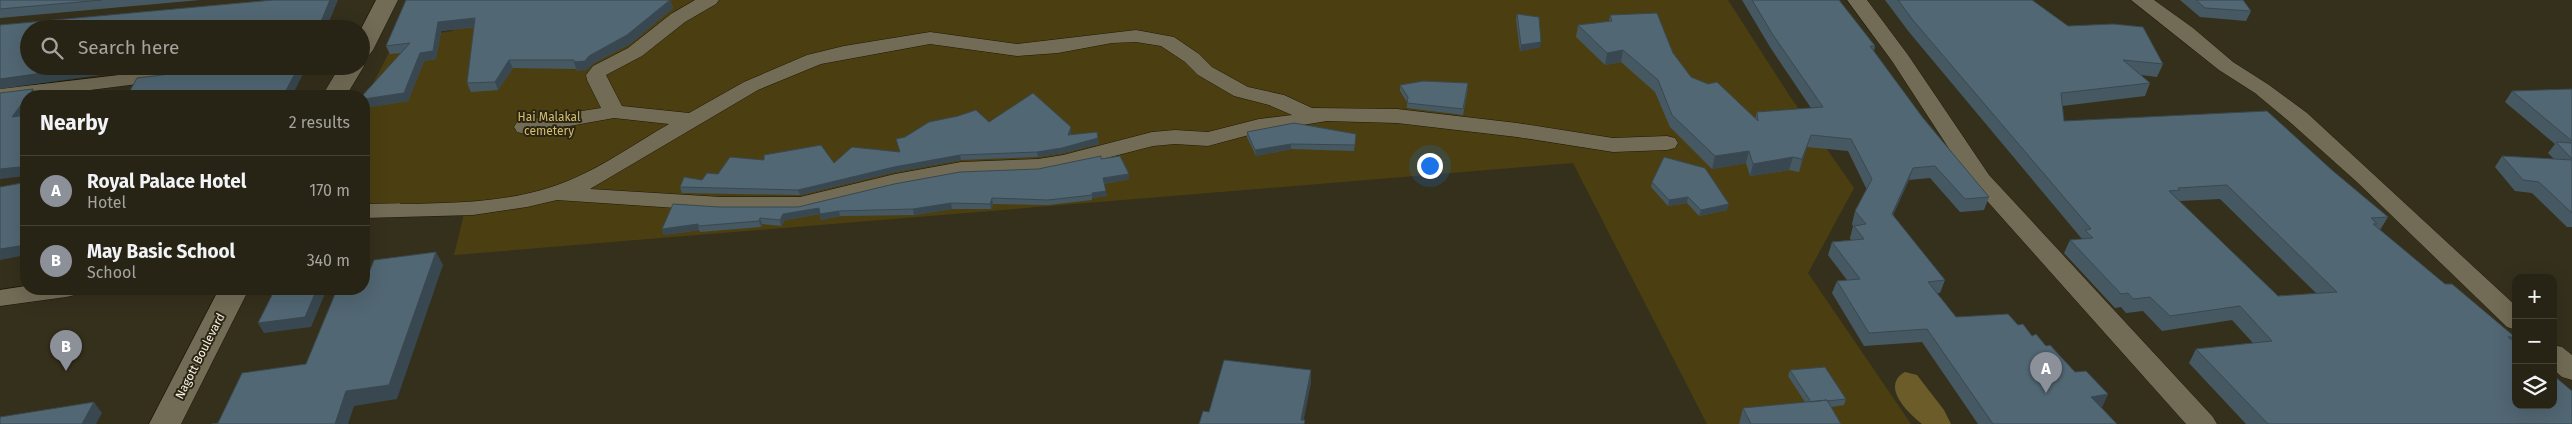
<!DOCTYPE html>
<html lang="en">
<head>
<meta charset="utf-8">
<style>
  :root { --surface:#282415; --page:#343022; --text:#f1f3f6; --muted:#a5a4a0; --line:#444134; --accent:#8c9099 }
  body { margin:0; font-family:"Fira Sans",sans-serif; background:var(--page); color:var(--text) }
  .controls { position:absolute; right:15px; bottom:15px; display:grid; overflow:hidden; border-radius:10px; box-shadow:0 5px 20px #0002 }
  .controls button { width:45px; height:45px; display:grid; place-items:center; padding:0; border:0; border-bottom:1px solid var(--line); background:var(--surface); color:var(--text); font:25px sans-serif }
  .you { position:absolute; left:1429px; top:165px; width:18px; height:18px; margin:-12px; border:4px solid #fff; border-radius:50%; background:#1a73e8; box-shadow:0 0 0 8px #1a73e833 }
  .badge { display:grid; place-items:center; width:32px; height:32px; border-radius:50%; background:var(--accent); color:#fff; font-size:16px; font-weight:700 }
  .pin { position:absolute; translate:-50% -41px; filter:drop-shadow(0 1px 2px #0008) }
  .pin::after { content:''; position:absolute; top:26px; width:18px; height:15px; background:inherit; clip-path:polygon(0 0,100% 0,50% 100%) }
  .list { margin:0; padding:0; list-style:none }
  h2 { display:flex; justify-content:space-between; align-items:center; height:65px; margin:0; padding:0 20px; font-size:21px }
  h2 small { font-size:16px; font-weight:400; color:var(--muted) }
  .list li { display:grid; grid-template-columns:32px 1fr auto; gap:15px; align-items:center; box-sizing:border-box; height:70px; padding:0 20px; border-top:1px solid var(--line) }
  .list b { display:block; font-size:19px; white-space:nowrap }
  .list p { margin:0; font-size:16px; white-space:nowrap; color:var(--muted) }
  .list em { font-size:16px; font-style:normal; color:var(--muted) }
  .icon { flex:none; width:28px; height:28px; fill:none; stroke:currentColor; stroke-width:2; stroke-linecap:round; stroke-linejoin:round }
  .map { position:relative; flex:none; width:2572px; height:424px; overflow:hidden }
  .search { position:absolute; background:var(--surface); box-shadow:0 5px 20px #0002; left:20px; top:20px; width:350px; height:55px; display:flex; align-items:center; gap:12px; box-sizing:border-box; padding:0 18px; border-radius:28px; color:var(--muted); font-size:19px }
  .panel { position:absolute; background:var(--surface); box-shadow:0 5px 20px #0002; left:20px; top:90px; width:350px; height:205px; border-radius:20px }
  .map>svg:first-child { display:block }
</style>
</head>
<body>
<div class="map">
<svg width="2572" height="424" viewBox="0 0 2572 424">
  <rect width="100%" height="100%" fill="#35301c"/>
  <path fill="#4b3f11" d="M 464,0 L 1728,0 L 1789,95 L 1854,188 L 1808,273 L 1911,424 L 1707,424 L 1573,163 L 454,255 L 464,214 L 377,205 L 364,201 L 364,101 L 396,39 L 453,31 Z"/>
  <path fill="#6b5c29" d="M 1905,372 L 1917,375 L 1944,410 L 1951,424 L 1922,424 C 1908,413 1880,386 1905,372 Z"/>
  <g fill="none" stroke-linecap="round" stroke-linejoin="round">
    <g stroke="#1d1705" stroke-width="1">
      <path id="minor" d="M 695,0 L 719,0 L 716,4 L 685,22 L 642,56 L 606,75 L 622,106 L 689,113 L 744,82 L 807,55 L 844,46 L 930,32 L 1017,44 L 1136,30 L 1174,37 L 1199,54 L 1212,67 L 1248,87 L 1284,95 L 1312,108 L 1397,109 L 1517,123 L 1613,138 L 1667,136 L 1675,138 L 1678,143 L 1675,148 L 1667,150 L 1613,152 L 1517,137 L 1397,123 L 1327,121 L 1260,132 L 1208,146 L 1175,144 L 1153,146 L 1064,169 L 1038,173 L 961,176 L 895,188 L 800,211 L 721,211 L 557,200 L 527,207 L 473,215 L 364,218 L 364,204 C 431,203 507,207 570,180 C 604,166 637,142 669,124 L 614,118 L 525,134 L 517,132 L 514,127 L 517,122 L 525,120 L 601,108 L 587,80 L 586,75 L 593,66 L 628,48 L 671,14 ZM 1136,42 L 1161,46 L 1185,62 L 1198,75 L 1234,96 L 1269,105 L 1292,115 L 1259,119 L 1208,132 L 1175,130 L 1152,132 L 1063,155 L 1038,159 L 961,162 L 895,174 L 800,197 L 721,197 L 590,189 L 758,90 L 821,64 L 930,44 L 1017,56 L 1058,53 L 1112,43 Z
        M 1847,0 L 1867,0 L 1908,55 L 1989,175 L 2213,417 L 2217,424 L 2186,424 L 1972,184 L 1892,61 Z
        M 2131,0 L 2154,0 L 2193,28 L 2233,62 L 2269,85 L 2307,113 L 2516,306 L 2516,330 L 2507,327 L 2357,182 L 2291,123 L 2255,93 L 2219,70 Z
        M 170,69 L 177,71 L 180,75 L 177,79 L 43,96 L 26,96 L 26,98 L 0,101 L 0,89 Z
        M 26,286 L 26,289 L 79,289 L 75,295 L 66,297 L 0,306 L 0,290 Z
        M 2553,345 L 2562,347 L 2572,355 L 2572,380 L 2562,377 L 2553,369 Z"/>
    </g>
    <g stroke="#1d1705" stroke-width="1">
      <path id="tertiary" d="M 376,0 L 398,0 L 373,50 L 369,55 L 361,57 L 361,29 Z
        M 361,62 L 364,66 L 346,96 L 322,96 L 340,66 L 361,66 Z
        M 219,289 L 249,289 L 181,424 L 149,424 Z"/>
    </g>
    <use href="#minor" fill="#726c56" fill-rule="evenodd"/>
    <use href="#tertiary" fill="#726c56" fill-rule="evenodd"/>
  </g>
  <path fill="#465963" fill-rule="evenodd" d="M 0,0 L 200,0 L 0,18 Z
    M 406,0 L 670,0 L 673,8 L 630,44 L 592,64 L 588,69 L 577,71 L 576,69 L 513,68 L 498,90 L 471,92 L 467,83 L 474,27 L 441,31 L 436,59 L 424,61 L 408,101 L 364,108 L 364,96 L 402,53 L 390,54 L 386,46 Z
    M 1742,0 L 1839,0 L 1875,46 L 1874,51 L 1923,118 L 1989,197 L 1984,210 L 1960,212 L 1930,178 L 1909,180 L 1893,215 L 1945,280 L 1940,293 L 1937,293 L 1956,317 L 2018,325 L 2046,346 L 2075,372 L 2108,394 L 2102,407 L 2101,407 L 2117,424 L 1978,424 L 1922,342 L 1864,346 L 1832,293 L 1837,281 L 1847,280 L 1828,255 L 1832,242 L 1851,240 L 1850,238 L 1853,226 L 1852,224 L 1855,211 L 1867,190 L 1848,151 L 1807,147 L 1799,172 L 1789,170 L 1750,176 L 1746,163 L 1712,169 L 1670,127 L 1655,92 L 1621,62 L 1605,65 L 1576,37 L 1578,25 L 1609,21 L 1610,15 L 1673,53 L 1691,77 L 1755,119 L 1757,112 L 1811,108 L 1770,47 Z
    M 1885,0 L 2032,0 L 2068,26 L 2163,64 L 2157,77 L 2141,75 L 2150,83 L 2145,96 L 2062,106 L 2064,121 L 2333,171 L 2388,217 L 2380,230 L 2445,284 L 2515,337 L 2512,340 L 2572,424 L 2246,424 L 2189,363 L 2196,349 L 2253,343 L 2232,320 L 2162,331 L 2143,311 L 2126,313 L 2121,307 L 2115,308 L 2064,253 L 2070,240 L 2082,239 L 1909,32 ZM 2220,199 L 2316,293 L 2278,296 L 2179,201 Z
    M 2180,0 L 2243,0 L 2251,11 L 2246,21 L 2200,17 Z
    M 1517,14 L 1540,47 L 1520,51 L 1516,19 Z
    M 1400,85 L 1468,88 L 1463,115 L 1407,108 L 1407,102 L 1400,91 Z
    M 2572,89 L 2572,227 L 2567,227 L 2532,193 L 2515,191 L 2495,167 L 2502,156 L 2554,159 L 2548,153 L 2555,144 L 2505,102 L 2512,91 Z
    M 989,122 L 1071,127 L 1071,134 L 1099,144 L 1063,153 L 1038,157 L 961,160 L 895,172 L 800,195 L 682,193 L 680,187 L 718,174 L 764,160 L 834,163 L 900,152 L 896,139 Z
    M 1247,132 L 1356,134 L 1354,151 L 1291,149 L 1256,156 L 1247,137 Z
    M 1101,159 L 1129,174 L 1129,179 L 1104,184 L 1107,196 L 1092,198 L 1092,200 L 1048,205 L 993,204 L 991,209 L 952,209 L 914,215 L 840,216 L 821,220 L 820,214 L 785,220 L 781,226 L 762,224 L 761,227 L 700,232 L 699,230 L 664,235 L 662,229 L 719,207 L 798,207 Z
    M 1652,182 L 1727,210 L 1699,216 L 1687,203 L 1668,206 L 1651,187 Z
    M 1790,370 L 1846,399 L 1844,405 L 1831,407 L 1841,424 L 1739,424 L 1743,408 L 1805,402 L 1788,376 Z"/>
  <path fill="#394850" d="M 330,0 L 338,0 L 326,29 L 318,29 Z
    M 670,0 L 673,8 L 630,44 L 592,64 L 588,69 L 577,71 L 574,62 Z
    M 475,18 L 479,26 L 441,31 L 436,59 L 424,61 L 408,101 L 364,108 L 364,99 L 420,53 L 438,22 Z
    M 1541,42 L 1540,47 L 1520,51 L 1521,45 Z
    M 1623,50 L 1621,62 L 1605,65 L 1607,53 Z
    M 509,60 L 513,68 L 498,90 L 495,82 Z
    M 93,66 L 178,66 L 151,69 L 151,68 L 0,89 L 0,79 Z
    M 299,66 L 307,66 L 292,96 L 283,96 Z
    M 33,89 L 38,96 L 28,96 Z
    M 26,98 L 26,115 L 12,117 Z
    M 1071,127 L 1071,132 L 1069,140 L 1068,135 Z
    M 1811,135 L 1807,147 L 1799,172 L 1802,159 Z
    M 1098,138 L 1099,144 L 1063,153 L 1038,157 L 1037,152 Z
    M 1291,144 L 1291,149 L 1256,156 L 1255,150 Z
    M 1749,151 L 1746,163 L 1712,169 L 1715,156 Z
    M 960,155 L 961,160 L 895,172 L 800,195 L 798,190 L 894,167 Z
    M 1793,157 L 1789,170 L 1750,176 L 1753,164 Z
    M 20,167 L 26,176 L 0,179 L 0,169 Z
    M 1913,168 L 1909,180 L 1888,226 L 1892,214 Z
    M 1129,174 L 1129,179 L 1103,184 L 1103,178 Z
    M 1106,191 L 1107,196 L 1092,198 L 1092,193 Z
    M 1688,197 L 1687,203 L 1668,206 L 1669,200 Z
    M 992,198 L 993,204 L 991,209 L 990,204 Z
    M 951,203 L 952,209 L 914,215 L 913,209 Z
    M 1729,204 L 1727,210 L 1699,216 L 1701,210 Z
    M 819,208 L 821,214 L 785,220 L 781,226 L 780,220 L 783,214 Z
    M 839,211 L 840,216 L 821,220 L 820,214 Z
    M 760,218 L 762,224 L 761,227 L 759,221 Z
    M 698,224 L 698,226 L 699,230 L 664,235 L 662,229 Z
    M 26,245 L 26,255 L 0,260 L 0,249 Z
    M 436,252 L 443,265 L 397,399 L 354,406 L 348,424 L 335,424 L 346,391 Z
    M 317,289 L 327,289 L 311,327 L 264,333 L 258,323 Z
    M 1311,370 L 1311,383 L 1303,424 L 1301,420 Z
    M 2108,394 L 2102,407 L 2084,410 L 2091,397 Z
    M 94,402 L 102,413 L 96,424 L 82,424 Z"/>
  <path fill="#516773" stroke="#394850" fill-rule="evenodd" d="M 0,0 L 102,0 L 0,9 Z
    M 273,0 L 330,0 L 318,29 L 29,29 L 29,66 L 93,66 L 0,79 L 0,25 Z
    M 406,0 L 670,0 L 627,35 L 589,56 L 585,61 L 574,62 L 574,60 L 509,60 L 495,82 L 467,83 L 475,18 L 438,22 L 433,51 L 420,53 L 404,93 L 364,99 L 364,96 L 362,96 L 410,43 L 386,46 Z
    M 1752,0 L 1839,0 L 1875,46 L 1870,46 L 1923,118 L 1989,197 L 1965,199 L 1935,166 L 1913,168 L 1892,214 L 1945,280 L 1928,282 L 1956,317 L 2008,314 L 2018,325 L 2023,324 L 2032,336 L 2036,334 L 2046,346 L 2050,345 L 2075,372 L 2086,371 L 2108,394 L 2091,397 L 2117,424 L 1993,424 L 1927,329 L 1869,333 L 1837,281 L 1860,279 L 1832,242 L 1864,239 L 1854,226 L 1866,224 L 1855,211 L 1872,179 L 1851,139 L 1811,135 L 1802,159 L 1793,157 L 1753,164 L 1749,151 L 1715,156 L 1672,115 L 1658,80 L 1623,50 L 1607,53 L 1578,25 L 1612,21 L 1610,15 L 1657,13 L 1673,53 L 1691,77 L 1708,84 L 1717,82 L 1758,121 L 1757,112 L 1823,107 L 1773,35 Z
    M 1898,0 L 2032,0 L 2068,26 L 2113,24 L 2143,27 L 2163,64 L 2123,60 L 2150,83 L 2061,93 L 2064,121 L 2267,111 L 2333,171 L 2388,217 L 2371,218 L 2377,224 L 2373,224 L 2445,284 L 2452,284 L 2515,337 L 2508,337 L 2516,343 L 2516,405 L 2553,405 L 2553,375 L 2572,391 L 2572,424 L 2268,424 L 2196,349 L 2272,341 L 2240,306 L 2170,316 L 2150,297 L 2133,299 L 2128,293 L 2121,294 L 2070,240 L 2093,238 L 2085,230 L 2091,229 L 1912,19 ZM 2227,185 L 2337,292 L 2278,296 L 2169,191 L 2180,190 L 2178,188 Z
    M 2196,0 L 2243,0 L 2251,11 L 2205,8 Z
    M 1517,14 L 1539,17 L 1541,42 L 1521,45 Z
    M 237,66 L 299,66 L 283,96 L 127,96 L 137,78 Z
    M 1423,81 L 1468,83 L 1463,109 L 1407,103 L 1408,97 L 1400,85 Z
    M 33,89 L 28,96 L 26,96 L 26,98 L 12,117 L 26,115 L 26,245 L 0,249 L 0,187 L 22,183 L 22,169 L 20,167 L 0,169 L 0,93 Z
    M 2572,89 L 2572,141 L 2512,91 Z
    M 1033,93 L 1071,127 L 1068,135 L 1097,132 L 1098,138 L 1062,148 L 1037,152 L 960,155 L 894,167 L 798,190 L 680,187 L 684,177 L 702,180 L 707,173 L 718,174 L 730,157 L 764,160 L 764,155 L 821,145 L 834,163 L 852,147 L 900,152 L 896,139 L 905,137 L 929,122 L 958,116 L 976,110 L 989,122 Z
    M 1294,123 L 1356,134 L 1355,145 L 1291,144 L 1255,150 L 1247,132 Z
    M 2556,142 L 2572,143 L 2572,159 Z
    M 1101,156 L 1101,159 L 1120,156 L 1129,174 L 1103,178 L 1106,191 L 1092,193 L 1092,195 L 1048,200 L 992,198 L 990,204 L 951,203 L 913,209 L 839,211 L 820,214 L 819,208 L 783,214 L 780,220 L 760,218 L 759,221 L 698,226 L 698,224 L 662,229 L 673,204 L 719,207 L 798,207 L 894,184 L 960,172 L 1038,169 Z
    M 2502,156 L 2572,160 L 2572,213 L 2539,182 L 2523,180 Z
    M 1664,157 L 1705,168 L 1729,204 L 1701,210 L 1688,197 L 1669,200 L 1652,182 Z
    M 436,252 L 389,385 L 346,391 L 335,424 L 212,424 L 218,423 L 242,373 L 306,364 L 335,294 L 361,290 L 362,289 L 364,289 L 364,285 L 374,260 Z
    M 275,289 L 317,289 L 305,317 L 258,323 Z
    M 1224,360 L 1311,370 L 1301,420 L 1305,420 L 1304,424 L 1199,424 L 1203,411 L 1209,412 Z
    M 1825,367 L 1846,399 L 1827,401 L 1827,400 L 1811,402 L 1790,370 Z
    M 1827,400 L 1841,424 L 1751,424 L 1743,408 Z
    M 94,402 L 82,424 L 0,424 L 0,417 Z"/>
  <g text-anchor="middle" stroke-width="4" stroke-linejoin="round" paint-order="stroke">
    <g font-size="12" fill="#d4bd6e" stroke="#2b2613">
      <text x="549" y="121">Hai Malakal<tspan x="549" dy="14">cemetery</tspan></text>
    </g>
    <g font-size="12" fill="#f4f1e4" stroke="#2b2613">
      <text transform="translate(200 356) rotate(-63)" y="4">Nagott Boulevard</text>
    </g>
  </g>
</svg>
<div class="controls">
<button>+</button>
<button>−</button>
<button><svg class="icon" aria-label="layers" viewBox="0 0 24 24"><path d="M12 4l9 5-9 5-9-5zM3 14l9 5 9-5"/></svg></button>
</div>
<div class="you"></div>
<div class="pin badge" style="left:2046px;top:393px">A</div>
<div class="pin badge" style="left:66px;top:371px">B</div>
<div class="search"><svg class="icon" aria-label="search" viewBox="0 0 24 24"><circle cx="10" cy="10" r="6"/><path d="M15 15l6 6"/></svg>Search here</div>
<section class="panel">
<h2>Nearby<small>2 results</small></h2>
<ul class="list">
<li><span class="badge">A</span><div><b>Royal Palace Hotel</b><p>Hotel</p></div><em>170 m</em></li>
<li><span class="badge">B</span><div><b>May Basic School</b><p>School</p></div><em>340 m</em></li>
</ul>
</section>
</div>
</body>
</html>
